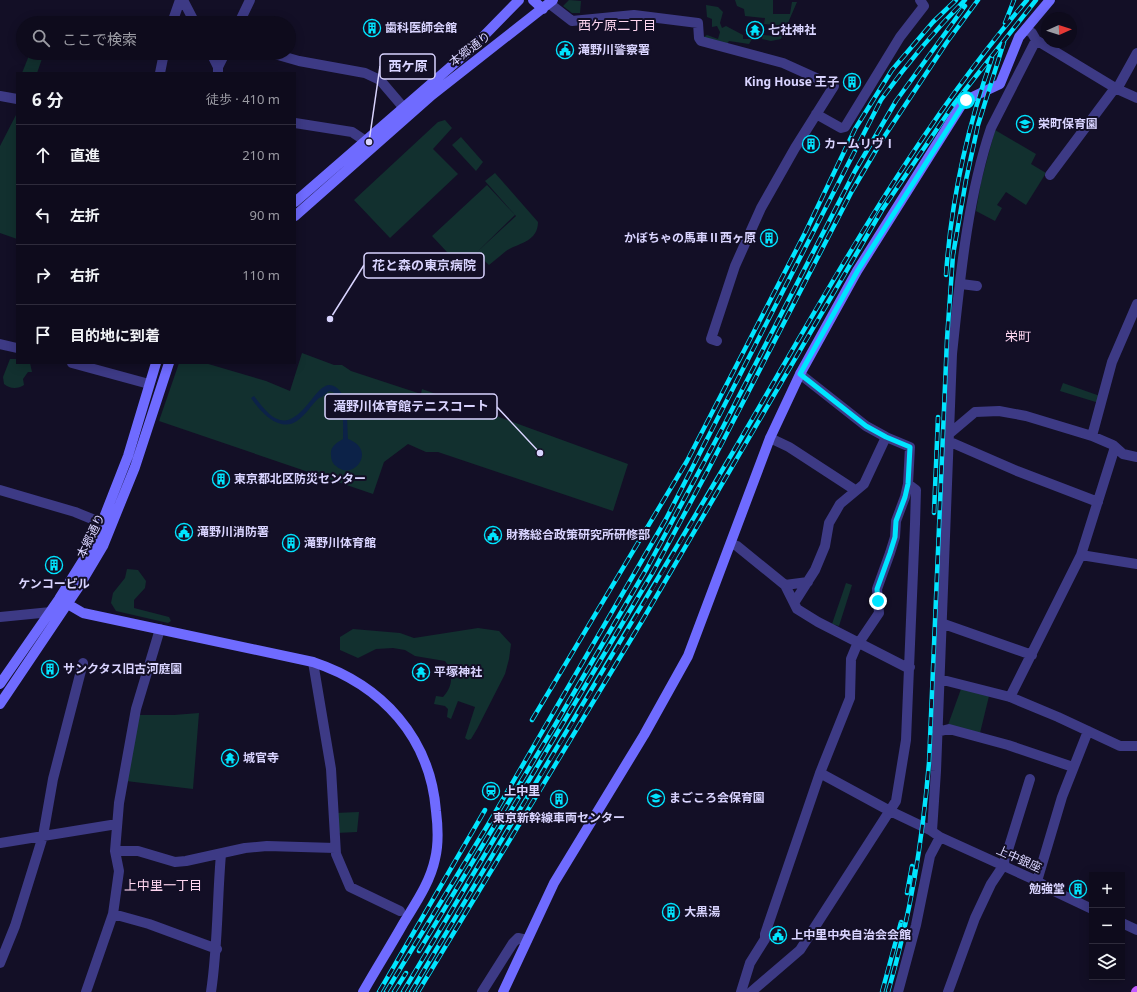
<!DOCTYPE html>
<html lang="ja">
<head>
<meta charset="utf-8">
<style>
  :root { --surface:#0e0b1c; --page:#171425; --text:#f1f3f6; --muted:#9b9ba3; --line:#2e2b3b }
  body { margin:0; font-family:"Noto Sans","Noto Sans JP",sans-serif; background:var(--page); color:var(--text) }
  .controls { position:absolute; right:12px; bottom:12px; display:grid; overflow:hidden; border-radius:0px; box-shadow:0 2px 10px #0003 }
  .controls button { width:36px; height:36px; display:grid; place-items:center; padding:0; border:0; border-bottom:1px solid var(--line); background:var(--surface); color:var(--text); font:20px sans-serif }
  .compass { position:absolute; left:1041px; top:12px; width:36px; height:36px; border-radius:50%; background:var(--surface); box-shadow:0 2px 10px #0003; rotate:87deg }
  .stop { position:absolute; width:12px; height:12px; margin:-9px; border:3px solid #00e5ff; border-radius:50%; background:#fff }
  .stop.end { background:#00e5ff; border-color:#fff; box-shadow:0 1px 4px #0008 }
  .list { margin:0; padding:0; list-style:none }
  h2 { display:flex; justify-content:space-between; align-items:center; height:52px; margin:0; padding:0 16px; font-size:17px }
  h2 small { font-size:13px; font-weight:400; color:var(--muted) }
  .list li { display:grid; grid-template-columns:26px 1fr auto; gap:12px; align-items:center; box-sizing:border-box; height:60px; padding:0 16px; border-top:1px solid var(--line) }
  .list b { display:block; font-size:15px; white-space:nowrap }
  .list em { font-size:13px; font-style:normal; color:var(--muted) }
  .icon { flex:none; width:22px; height:22px; fill:none; stroke:currentColor; stroke-width:2; stroke-linecap:round; stroke-linejoin:round }
  .map { position:relative; flex:none; width:1137px; height:992px; overflow:hidden }
  .search { position:absolute; background:var(--surface); box-shadow:0 2px 10px #0003; left:16px; top:16px; width:280px; height:44px; display:flex; align-items:center; gap:10px; box-sizing:border-box; padding:0 14px; border-radius:22px; color:var(--muted); font-size:15px }
  .panel { position:absolute; background:var(--surface); box-shadow:0 2px 10px #0003; left:16px; top:72px; width:280px; height:292px; border-radius:0px }
  .map>svg:first-child { display:block }
</style>
</head>
<body>
<div class="map">
<svg width="1137" height="992" viewBox="0 0 1137 992">
  <rect width="100%" height="100%" fill="#130f26"/>
  <path fill="#12302f" d="M 569,0 L 581,1 L 580,13 L 572,13 L 563,6 Z
    M 735,0 L 773,0 L 773,14 L 790,14 L 792,2 L 797,2 L 781,39 L 771,41 L 762,39 L 763,35 L 774,36 L 775,25 L 764,24 L 765,18 L 745,16 L 744,9 L 737,6 Z
    M 706,5 L 718,7 L 723,12 L 720,23 L 722,28 L 726,26 L 743,35 L 743,39 L 752,39 L 749,44 L 729,41 L 726,45 L 702,38 L 707,35 L 718,39 L 720,32 L 717,26 L 712,27 L 712,19 L 707,17 Z
    M 30,53 L 44,53 L 37,73 L 22,73 Z
    M 17,113 L 17,239 L 0,233 L 0,146 Z
    M 445,120 L 452,128 L 433,149 L 458,174 L 390,238 L 354,200 L 438,122 Z
    M 995,130 L 1036,154 L 1031,164 L 1046,173 L 1026,205 L 1006,192 L 997,205 L 1002,208 L 995,221 L 976,211 L 981,182 Z
    M 461,137 L 483,162 L 476,171 L 452,145 Z
    M 495,173 L 538,222 C 538,242 518,243 506,251 C 500,256 494,261 489,265 L 476,253 L 461,267 L 432,236 L 487,185 L 515,215 L 477,252 L 516,216 L 485,181 Z
    M 302,353 L 334,365 L 342,365 L 351,371 L 421,394 L 422,389 L 628,464 L 613,511 L 438,452 L 426,452 L 408,444 L 384,462 L 373,494 L 159,421 L 179,363 L 205,363 L 266,381 L 290,391 Z
    M 10,359 L 17,359 L 17,363 L 30,363 L 32,372 L 28,372 L 23,379 L 24,385 C 18,389 10,389 4,384 L 3,377 Z
    M 1063,383 L 1100,396 L 1099,403 L 1060,391 Z
    M 127,569 L 138,570 L 146,581 L 145,588 L 134,600 L 134,608 L 169,617 L 171,621 L 168,623 L 116,611 L 111,603 L 113,593 L 125,578 Z
    M 846,583 L 852,585 L 839,626 L 832,624 Z
    M 478,628 L 499,631 L 511,644 L 509,659 L 505,674 L 477,729 L 471,739 L 468,740 L 465,738 L 475,707 L 458,701 L 451,719 L 447,717 L 448,709 L 445,706 L 434,704 L 436,696 L 443,697 C 453,687 454,672 445,661 L 415,656 L 405,650 L 393,648 L 376,649 L 358,658 L 340,650 L 340,637 L 353,629 L 400,633 L 414,638 Z
    M 961,689 L 989,696 L 980,733 L 948,725 Z
    M 199,713 L 193,789 L 126,781 L 137,715 L 174,715 Z
    M 359,812 L 357,832 L 336,833 L 335,813 Z"/>
  <path fill="#0c2248" d="M 328,385 C 349,384 347,424 348,439 C 378,450 353,482 336,466 C 333,464 331,460 331,455 C 330,447 336,443 343,439 C 343,424 345,404 333,392 L 329,391 L 322,397 L 319,398 C 311,405 306,415 297,421 C 279,433 260,411 251,398 L 254,396 C 276,426 288,430 312,399 C 317,393 321,387 328,385 Z"/>
  <g fill="none" stroke-linecap="round" stroke-linejoin="round">
    <path stroke="#3d3a85" stroke-width="10" d="M 183,0 L 195,23
      M 550,4 L 572,21 L 634,15 L 698,23 L 699,38 L 701,41 L 783,63 L 834,86 L 795,148 L 761,208 L 735,266 L 711,339 L 717,341
      M 172,23 L 180,0
      M 239,23 L 250,0
      M 1026,29 L 1032,33 L 1036,40 L 1117,89 L 1137,98
      M 211,53 L 218,67
      M 271,53 L 299,61 L 365,73 L 380,80 L 403,107
      M 160,73 L 164,53
      M 218,73 L 218,67 L 225,53
      M 1117,89 L 1137,53
      M 0,96 L 17,99
      M 816,114 L 841,128 L 845,127 L 900,37 L 924,6 L 920,0
      M 295,123 L 352,132 L 364,140
      M 1050,175 L 1115,88
      M 961,284 L 977,286
      M 0,344 L 17,348
      M 72,363 L 149,384
      M 949,434 L 975,412 L 999,411 L 1026,416 L 1092,436 L 1113,445 L 1123,454 L 1137,457
      M 1092,436 L 1112,362 L 1137,304
      M 770,438 L 789,447 L 855,490
      M 948,441 L 1017,471 L 1098,502
      M 0,490 L 75,512 L 102,523
      M 731,544 L 737,546 L 785,585 L 797,609 L 818,622 L 906,667 L 910,667
      M 1081,555 L 1137,564
      M 785,585 L 808,582
      M 794,603 L 815,570 L 825,546 L 829,523 L 836,511 L 840,504 L 864,484 L 886,437
      M 0,617 L 51,612
      M 941,623 L 1032,655
      M 313,662 L 331,769 L 336,854 L 350,887 L 400,911
      M 939,679 L 1010,697 L 1058,717 L 1120,746 L 1137,746
      M 1010,697 L 1081,555 L 1115,447
      M 937,732 L 949,729 L 1008,745 L 1073,767
      M 820,773 L 890,811 L 930,830 L 940,837 L 1037,881 L 1054,891 L 1092,909
      M 932,831 L 936,771 L 952,354 C 960,280 967,199 991,128 L 1036,40
      M 0,843 L 117,824
      M 115,851 L 138,851 L 175,862 L 186,861 L 245,848 L 267,846 L 335,848
      M 1037,881 L 1062,797 L 1088,731
      M 113,914 L 149,924 L 217,949
      M 1122,923 L 1137,930
      M 0,963 L 15,926 L 43,836 L 53,779 L 83,663
      M 86,992 L 113,914 L 119,871 L 115,851 L 119,803 L 136,709 L 160,629
      M 211,992 C 218,946 217,900 221,854
      M 482,992 L 513,943 L 518,938 L 527,940
      M 741,992 L 750,963 L 765,939 L 765,934 L 820,773 L 850,698 L 851,659 L 856,647 L 879,613 L 877,589 L 890,553 L 895,537 L 896,521 L 905,497 L 908,484 L 910,447 L 886,437 L 866,426 L 800,374
      M 751,992 L 800,950 L 896,801 L 906,740 L 915,524 L 916,490 L 908,484
      M 898,992 L 916,925 L 930,856 L 940,837
      M 948,992 L 975,918 L 991,884 L 1003,866 L 1030,779"/>
    <path stroke="#6f6bff" stroke-width="10" d="M 533,0 L 543,9
      M 295,202 L 471,49 L 519,0
      M 295,216 L 432,95 L 553,0
      M 59,599 L 83,613 L 313,662 C 382,685 430,737 436,811 C 438,827 439,843 435,859 C 430,883 415,904 403,924 C 390,947 376,969 363,992
      M 0,684 L 59,599 L 94,543 L 128,456 L 156,363
      M 0,704 L 78,588 L 103,546 L 135,467 L 169,363
      M 503,992 L 554,883 L 644,735 L 688,656 L 770,438 L 800,374 L 857,271 L 962,104 L 966,100 L 1000,84 L 1019,37 L 1050,0"/>
    <path stroke="#c25bff" stroke-width="10" d="M 1136,992 L 1137,991"/>
    <g stroke="#00e5ff" stroke-width="4.5">
      <path id="rail" d="M 1005,23 L 1014,0
        M 946,275 C 951,201 967,128 992,58
        M 934,513 L 938,417
        M 532,720 L 687,461 L 806,231 L 855,129 L 892,70 L 933,22 L 956,0
        M 907,893 L 912,866
        M 419,951 L 555,725 L 647,568 L 723,427 L 855,171 L 896,101 L 965,6
        M 379,992 L 485,810
        M 386,992 L 489,823 L 666,519 L 881,100 C 907,64 934,31 965,0
        M 394,992 L 406,973
        M 403,992 L 653,572 L 707,472 L 852,191 L 882,140 L 947,42 L 978,0
        M 411,992 C 518,812 627,633 733,452 C 824,297 909,138 1027,0
        M 418,992 L 642,621 L 882,210 L 954,104 L 1036,0
        M 882,992 L 901,922
        M 888,992 C 911,913 922,844 929,763 L 947,339 L 953,255 L 966,180 L 978,125 L 1004,42"/>
    </g>
    <use href="#rail" stroke="#130f26" stroke-width="3" stroke-dasharray="9" stroke-linecap="butt"/>
  </g>
  <g fill="none" stroke-linecap="round" stroke-linejoin="round">
    <path stroke="#00e5ff" stroke-width="5" d="M 878,601 L 877,589 L 890,553 L 895,537 L 896,521 L 905,497 L 908,484 L 910,447 L 886,437 L 866,426 L 800,374 L 858,270 L 966,100"/>
  </g>
  <defs>
    <g id="building-ring" transform="scale(0.9)"><circle r="9.5" fill="#130f26" stroke="#00e5ff" stroke-width="1.5"/><path d="M-4-6H4V6H1V3H-1V6H-4ZM-2.5-4.3h1.7v1.8h-1.7ZM.8-4.3h1.7v1.8H.8ZM-2.5-1h1.7V.8h-1.7ZM.8-1h1.7V.8H.8Z" fill="#00e5ff"/></g>
    <g id="temple-ring" transform="scale(0.9)"><circle r="9.5" fill="#130f26" stroke="#00e5ff" stroke-width="1.5"/><path d="M0-6L5-2H3V0L6.5 2.5H4V6H1.5V3h-3V6H-4V2.5H-6.5L-3 0V-2H-5Z" fill="#00e5ff"/></g>
    <g id="civic-ring" transform="scale(0.9)"><circle r="9.5" fill="#130f26" stroke="#00e5ff" stroke-width="1.5"/><path d="M-.6-6.5H3V-4.5H.6V-3L4-1V1h2V6H-6V1h2V-1L-.6-3ZM-1.2 2.5V6h2.4V2.5Z" fill="#00e5ff"/></g>
    <g id="school-ring" transform="scale(0.9)"><circle r="9.5" fill="#130f26" stroke="#00e5ff" stroke-width="1.5"/><path d="M0-5L7-2L0 1L-7-2ZM-4 1L0 2.5L4 1V4Q0 6-4 4Z" fill="#00e5ff"/></g>
    <g id="station-ring" transform="scale(0.9)"><circle r="9.5" fill="#130f26" stroke="#00e5ff" stroke-width="1.5"/><path d="M-3-6H3Q5-6 5-4V2Q5 4 3 4L4.5 6H3L1.5 4h-3L-3 6H-4.5L-3 4Q-5 4-5 2V-4Q-5-6-3-6ZM-3.5-4v3h7v-3ZM-3.5 1v1.5H-2V1ZM2 1v1.5H3.5V1Z" fill="#00e5ff"/></g>
  </defs>
  <g fill-rule="evenodd">
    <use href="#building-ring" x="372" y="28"/>
    <use href="#temple-ring" x="755" y="30"/>
    <use href="#civic-ring" x="565" y="50"/>
    <use href="#building-ring" x="852" y="82"/>
    <use href="#school-ring" x="1025" y="124"/>
    <use href="#building-ring" x="811" y="144"/>
    <use href="#building-ring" x="769" y="238"/>
    <use href="#building-ring" x="221" y="479"/>
    <use href="#civic-ring" x="184" y="532"/>
    <use href="#civic-ring" x="493" y="535"/>
    <use href="#building-ring" x="291" y="543"/>
    <use href="#building-ring" x="54" y="565"/>
    <use href="#building-ring" x="50" y="669"/>
    <use href="#temple-ring" x="421" y="672"/>
    <use href="#temple-ring" x="230" y="758"/>
    <use href="#station-ring" x="491" y="791"/>
    <use href="#school-ring" x="656" y="798"/>
    <use href="#building-ring" x="559" y="799"/>
    <use href="#building-ring" x="1078" y="889"/>
    <use href="#building-ring" x="671" y="912"/>
    <use href="#civic-ring" x="778" y="935"/>
  </g>
  <g text-anchor="middle" stroke-width="4" stroke-linejoin="round" paint-order="stroke">
    <g font-size="12" font-weight="bold" fill="#d9d4ff" stroke="#130f26" text-anchor="start">
      <text x="385" y="32">歯科医師会館</text>
      <text x="768" y="34">七社神社</text>
      <text x="578" y="54">滝野川警察署</text>
      <text x="839" y="86" text-anchor="end">King House 王子</text>
      <text x="1038" y="128">栄町保育園</text>
      <text x="824" y="148">カームリヴⅠ</text>
      <text x="756" y="242" text-anchor="end">かぼちゃの馬車Ⅱ西ヶ原</text>
      <text x="234" y="483">東京都北区防災センター</text>
      <text x="197" y="536">滝野川消防署</text>
      <text x="506" y="539">財務総合政策研究所研修部</text>
      <text x="304" y="547">滝野川体育館</text>
      <text x="54" y="588" text-anchor="middle">ケンコービル</text>
      <text x="63" y="673">サンクタス旧古河庭園</text>
      <text x="434" y="676">平塚神社</text>
      <text x="243" y="762">城官寺</text>
      <text x="504" y="795">上中里</text>
      <text x="669" y="802">まごころ会保育園</text>
      <text x="559" y="822" text-anchor="middle">東京新幹線車両センター</text>
      <text x="1065" y="893" text-anchor="end">勉強堂</text>
      <text x="684" y="916">大黒湯</text>
      <text x="791" y="939">上中里中央自治会会館</text>
    </g>
    <g font-size="12" fill="#d9d4ff" stroke="#130f26">
      <text transform="translate(470 49) rotate(-37)" y="4">本郷通り</text>
      <text transform="translate(91 536) rotate(-64)" y="4">本郷通り</text>
      <text transform="translate(1019 859) rotate(24)" y="4">上中銀座</text>
    </g>
    <g font-size="13" fill="#ffd6f0" stroke="#130f26">
      <text x="617" y="30">西ケ原二丁目</text>
      <text x="1018" y="341">栄町</text>
      <text x="163" y="890">上中里一丁目</text>
    </g>
  </g>
  <path fill="none" stroke="#d9d4ff" stroke-width="1.5" d="M369 142L380 66M330 319L364 265M540 453L497 407"/>
  <g fill="#d9d4ff" stroke="#130f26" stroke-width="1.5">
    <circle cx="369" cy="142" r="4"/>
    <circle cx="330" cy="319" r="4"/>
    <circle cx="540" cy="453" r="4"/>
  </g>
  <g fill="#130f26" stroke="#d9d4ff" stroke-width="1.5">
    <rect x="380" y="54" width="55" height="25" rx="4"/>
    <rect x="364" y="253" width="120" height="25" rx="4"/>
    <rect x="325" y="394" width="172" height="25" rx="4"/>
  </g>
  <g font-size="13" text-anchor="middle" font-weight="bold" fill="#d9d4ff">
    <text x="408" y="71">西ケ原</text>
    <text x="424" y="270">花と森の東京病院</text>
    <text x="411" y="411">滝野川体育館テニスコート</text>
  </g>
</svg>
<div class="controls">
<button>+</button>
<button>−</button>
<button><svg class="icon" aria-label="layers" viewBox="0 0 24 24"><path d="M12 4l9 5-9 5-9-5zM3 14l9 5 9-5"/></svg></button>
</div>
<svg class="compass" viewBox="-18 -18 36 36"><path d="M0-13l5 13h-10z" fill="#e53935"/><path d="M0 13l5-13h-10z" fill="#9b9ba3"/></svg>
<div class="stop" style="left:966px;top:100px"></div>
<div class="stop end" style="left:878px;top:601px"></div>
<div class="search"><svg class="icon" aria-label="search" viewBox="0 0 24 24"><circle cx="10" cy="10" r="6"/><path d="M15 15l6 6"/></svg>ここで検索</div>
<section class="panel">
<h2>6 分<small>徒歩 · 410 m</small></h2>
<ul class="list">
<li><svg class="icon" aria-label="ahead" viewBox="0 0 24 24"><path d="M12 20V5M6 11l6-6 6 6"/></svg><div><b>直進</b></div><em>210 m</em></li>
<li><svg class="icon" aria-label="left" viewBox="0 0 24 24"><path d="M17 20v-9H6M10 6l-5 5 5 5"/></svg><div><b>左折</b></div><em>90 m</em></li>
<li><svg class="icon" aria-label="right" viewBox="0 0 24 24"><path d="M7 20v-9h11M14 6l5 5-5 5"/></svg><div><b>右折</b></div><em>110 m</em></li>
<li><svg class="icon" aria-label="arrive" viewBox="0 0 24 24"><path d="M6 21V4h12l-3 4 3 4H6"/></svg><div><b>目的地に到着</b></div></li>
</ul>
</section>
</div>
</body>
</html>
